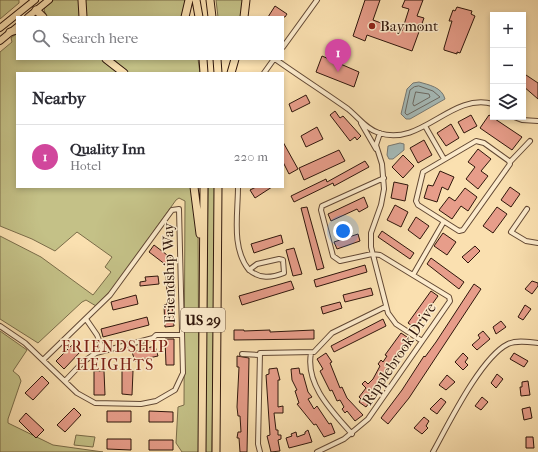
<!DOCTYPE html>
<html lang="en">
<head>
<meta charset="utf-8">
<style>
  :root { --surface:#fff; --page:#f2f2f3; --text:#2b2b33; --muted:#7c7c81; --line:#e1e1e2; --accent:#0b8043 }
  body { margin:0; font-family:"IM FELL French Canon",serif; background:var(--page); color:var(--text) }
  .controls { position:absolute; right:12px; top:12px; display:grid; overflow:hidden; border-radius:0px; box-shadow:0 2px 6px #0003 }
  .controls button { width:36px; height:36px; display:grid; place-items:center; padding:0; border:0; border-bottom:1px solid var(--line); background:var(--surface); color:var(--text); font:20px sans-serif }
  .you { position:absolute; left:343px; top:231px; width:14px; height:14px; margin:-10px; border:3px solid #fff; border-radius:50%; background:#1a73e8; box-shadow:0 0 0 6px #1a73e833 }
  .badge { display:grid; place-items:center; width:26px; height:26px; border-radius:50%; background:var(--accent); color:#fff; font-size:13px; font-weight:700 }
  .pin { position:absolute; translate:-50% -33px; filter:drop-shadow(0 1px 2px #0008) }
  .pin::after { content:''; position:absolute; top:21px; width:14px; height:12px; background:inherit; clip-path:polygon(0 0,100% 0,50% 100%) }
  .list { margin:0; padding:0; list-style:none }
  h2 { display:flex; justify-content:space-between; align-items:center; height:52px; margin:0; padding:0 16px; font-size:17px }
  h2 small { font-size:13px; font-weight:400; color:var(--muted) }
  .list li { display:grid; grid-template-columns:26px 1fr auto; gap:12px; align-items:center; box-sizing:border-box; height:64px; padding:0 16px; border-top:1px solid var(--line) }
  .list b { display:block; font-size:15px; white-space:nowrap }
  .list p { margin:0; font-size:13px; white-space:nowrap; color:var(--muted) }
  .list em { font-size:13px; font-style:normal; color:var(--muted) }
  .icon { flex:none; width:22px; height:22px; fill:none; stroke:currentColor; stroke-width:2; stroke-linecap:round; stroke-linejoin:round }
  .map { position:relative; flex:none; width:538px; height:452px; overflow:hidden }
  .search { position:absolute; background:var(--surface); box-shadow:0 2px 6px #0003; left:16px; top:16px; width:268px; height:44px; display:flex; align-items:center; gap:10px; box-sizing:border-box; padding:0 14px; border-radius:0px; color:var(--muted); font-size:15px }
  .panel { position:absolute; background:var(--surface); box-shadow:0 2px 6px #0003; left:16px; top:72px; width:268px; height:116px; border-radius:0px }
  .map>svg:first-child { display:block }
</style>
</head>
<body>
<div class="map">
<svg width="538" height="452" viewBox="0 0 538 452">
  <rect width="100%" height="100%" fill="#fae0b0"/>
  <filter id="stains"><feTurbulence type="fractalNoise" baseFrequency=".005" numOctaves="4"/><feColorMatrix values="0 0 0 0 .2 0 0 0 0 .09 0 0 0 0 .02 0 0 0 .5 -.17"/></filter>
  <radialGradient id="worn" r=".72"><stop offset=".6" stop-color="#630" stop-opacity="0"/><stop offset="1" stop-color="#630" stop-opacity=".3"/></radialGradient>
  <path fill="#c4c187" stroke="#7a6c49" d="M 0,0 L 19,0 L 19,3 L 0,19 Z
    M 53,0 L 80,0 L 81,17 L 46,17 L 44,9 Z
    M 85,0 L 185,0 L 183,17 L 86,17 Z
    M 216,0 L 244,0 L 242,17 L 218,17 Z
    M 17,33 L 17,59 L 101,59 L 120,73 L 17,73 L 17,187 L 192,187 L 198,214 L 199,452 L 182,452 L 176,443 L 178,407 L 184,405 L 185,201 L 179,198 L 176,200 L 113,288 L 96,306 L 86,300 L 82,302 L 38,343 L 0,319 L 0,236 L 41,257 L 93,295 L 111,272 L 105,267 L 112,257 L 77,232 L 55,251 L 32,239 L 0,226 L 0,52 L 12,42 L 11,38 Z
    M 113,59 L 198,59 L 200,73 L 129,73 Z
    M 208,187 L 215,187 L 212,452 L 205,452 Z
    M 0,331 L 27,350 L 13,371 L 19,376 L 21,381 L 8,419 L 8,423 L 53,445 L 103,452 L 0,452 Z
    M 76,435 L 95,437 L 93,447 L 74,445 Z"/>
  <path fill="#a5bab8" stroke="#767873" d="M 419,82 C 429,85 442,87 445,99 L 410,119 L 406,119 L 401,114 L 407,89 L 413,83 Z
    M 400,143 L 404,144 L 404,150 L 393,159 L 389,159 L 387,155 L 388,146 Z"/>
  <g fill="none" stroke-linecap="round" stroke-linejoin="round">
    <path stroke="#6a6862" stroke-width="1" d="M 419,86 L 433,91 L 440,97 L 407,115 L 405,113 L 410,90 L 414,87 Z
      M 416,92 L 429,94 L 430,97 L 414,106 L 413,104 Z"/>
  </g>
  <path fill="#e79d8a" stroke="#2f160b" d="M 365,0 L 380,0 L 373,20 L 402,31 L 409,9 L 402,7 L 405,0 L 423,0 L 417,16 L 424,18 L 412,51 L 367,35 L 365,41 L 353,36 Z
    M 275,6 L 287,14 L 285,17 L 268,17 Z
    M 457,7 L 472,11 L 471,14 L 475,16 L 460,53 L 457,52 L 457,54 L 444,50 L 444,48 L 452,21 L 449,21 L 453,10 L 455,11 Z
    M 322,56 L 359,72 L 354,87 L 316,72 Z
    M 523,73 L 538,83 L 538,99 L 523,86 Z
    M 306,95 L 310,103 L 292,112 L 289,104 Z
    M 335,111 L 340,118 L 343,116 L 361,136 L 357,140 L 355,137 L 350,141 L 330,115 Z
    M 471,115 L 477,126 L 464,133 L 458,122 Z
    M 489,115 L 522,137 L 512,150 L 480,128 Z
    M 451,124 L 459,138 L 446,146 L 437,133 Z
    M 317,127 L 323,139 L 306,147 L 301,136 Z
    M 424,140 L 432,155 L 418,163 L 410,148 Z
    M 283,142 L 298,169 L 289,174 L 283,162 Z
    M 478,149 L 491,159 L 481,171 L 488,176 L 478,189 L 466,179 L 475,167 L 468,162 Z
    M 339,150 L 345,161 L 304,180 L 299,168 Z
    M 403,155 L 414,166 L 403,178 L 392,167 Z
    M 365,161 L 369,167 L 334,186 L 333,183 L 294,202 L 291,196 L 326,179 L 327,182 Z
    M 440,171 L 454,177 L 448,190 L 442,187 L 437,202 L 424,198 L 428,185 L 433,186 Z
    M 394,182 L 408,185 L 405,201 L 391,198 Z
    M 256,187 L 272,187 L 255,198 L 250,190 Z
    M 510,187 L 520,194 L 511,207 L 501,200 Z
    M 465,188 L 477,197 L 468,211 L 461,206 L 452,219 L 439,210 L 449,197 L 455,201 Z
    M 364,197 L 368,207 L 359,212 L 357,209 L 331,221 L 328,214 Z
    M 395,205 L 408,212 L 401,227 L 387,220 Z
    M 307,207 L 324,268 L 317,270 L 301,208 Z
    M 497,207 L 507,214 L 493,233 L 483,226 Z
    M 416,217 L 429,226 L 420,239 L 408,230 Z
    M 382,231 L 414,253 L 410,259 L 378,237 Z
    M 443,233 L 456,242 L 447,255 L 434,246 Z
    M 358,234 L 360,241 L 337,249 L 334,242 Z
    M 281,235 L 283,243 L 254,253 L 251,244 Z
    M 154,245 L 175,261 L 170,268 L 149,252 Z
    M 475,246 L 480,251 L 468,263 L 462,257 Z
    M 294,248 L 302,274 L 293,276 L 286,250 Z
    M 431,258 L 464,282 L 459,289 L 427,264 Z
    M 365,265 L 367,272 L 316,287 L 314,280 Z
    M 174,275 L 175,292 L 167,292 L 166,276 Z
    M 158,276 L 159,284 L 140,286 L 140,282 L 146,281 L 145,277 Z
    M 291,281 L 294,289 L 242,305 L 239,296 Z
    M 532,281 L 538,283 L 538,286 L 532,294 L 525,289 Z
    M 474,284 L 481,289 L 409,398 L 388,424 L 381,418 L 402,390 L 424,356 L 425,357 L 436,342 Z
    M 371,288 L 373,295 L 345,302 L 343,295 Z
    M 431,291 L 438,296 L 415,328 L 408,323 Z
    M 136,295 L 138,304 L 113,310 L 111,302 Z
    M 167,300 L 172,300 L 174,326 L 165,327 L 164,305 L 167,304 Z
    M 340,302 L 342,308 L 323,314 L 321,307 Z
    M 525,305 L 531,309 L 523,320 L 518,317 Z
    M 147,317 L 149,325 L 103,337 L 101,329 Z
    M 383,319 L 386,326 L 334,352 L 331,346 Z
    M 501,321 L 506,327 L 496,334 L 493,327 Z
    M 234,330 L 244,330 L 244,331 L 270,330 L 270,332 L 314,330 L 314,339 L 234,340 Z
    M 483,331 L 490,339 L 477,350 L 472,345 L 480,338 L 478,335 Z
    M 401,333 L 410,339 L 370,398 L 372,399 L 366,407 L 359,402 L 361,399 L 359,397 L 366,388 L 362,384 L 365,381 L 368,384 L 373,379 L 380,366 L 378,364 L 381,360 L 383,362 L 387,356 L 385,355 Z
    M 165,339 L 174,339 L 174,365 L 166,365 Z
    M 73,344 L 81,351 L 64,369 L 56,361 Z
    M 155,346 L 158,356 L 135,361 L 132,352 Z
    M 326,353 L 332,362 L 330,363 L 340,388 L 342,387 L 347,398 L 363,415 L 355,421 L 347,411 L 345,413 L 342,409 L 344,407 L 340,400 L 337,401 L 332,390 L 330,391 L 320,371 L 323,369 L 317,359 Z
    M 463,353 L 468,358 L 465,362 L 468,365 L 463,370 L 455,362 Z
    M 514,353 L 528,361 L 524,367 L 510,359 Z
    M 237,356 L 249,358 L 247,452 L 240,452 L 239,438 L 237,438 L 238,432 L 241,432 L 240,416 L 238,416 L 237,407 L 239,367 L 237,367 Z
    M 277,368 L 280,380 L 278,380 L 278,407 L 283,406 L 283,413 L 274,413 L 276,430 L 278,430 L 278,435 L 281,435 L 281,439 L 278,440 L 280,451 L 271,452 L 267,436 L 270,435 L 266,375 L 269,374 L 269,369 Z
    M 299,368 L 300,374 L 303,374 L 308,392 L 312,397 L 308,399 L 314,409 L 317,406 L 329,424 L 331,423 L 335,433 L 324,437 L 316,424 L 314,425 L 297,404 L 299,403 L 295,391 L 297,390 L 292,380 L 291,369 Z
    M 122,370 L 133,371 L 132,395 L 122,394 Z
    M 94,371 L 104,371 L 105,395 L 94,395 Z
    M 497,374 L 503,379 L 496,388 L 491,383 Z
    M 447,375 L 455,382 L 446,390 L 439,385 Z
    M 42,376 L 49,383 L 33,400 L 25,393 Z
    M 528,381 L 530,395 L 521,396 L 520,387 L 522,387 L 522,382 Z
    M 482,397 L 488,402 L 481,410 L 475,406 Z
    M 441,398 L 446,402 L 437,414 L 430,409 Z
    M 530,407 L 532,418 L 524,420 L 522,409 Z
    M 74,408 L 81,415 L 65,432 L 57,425 Z
    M 107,411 L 131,411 L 131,422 L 107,422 Z
    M 149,411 L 173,412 L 173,422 L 149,422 Z
    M 26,413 L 44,430 L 36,438 L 19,421 Z
    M 424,417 L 429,421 L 426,426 L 428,428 L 422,434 L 414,428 Z
    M 308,430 L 312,442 L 289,448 L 286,438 L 292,436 L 291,434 L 296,432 L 297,437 L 305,434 L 305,432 Z
    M 526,437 L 533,437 L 534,448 L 526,448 Z
    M 107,439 L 131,439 L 131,450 L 107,449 Z
    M 149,440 L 173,440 L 173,450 L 149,450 Z"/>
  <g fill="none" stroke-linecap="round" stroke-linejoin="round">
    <g stroke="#624834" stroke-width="6">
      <path id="street" d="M 283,47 L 317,0
        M 275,59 C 299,76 324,92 348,109 C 358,117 366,129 379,133 C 422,147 451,92 493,104
        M 264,73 L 274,59
        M 514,117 L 522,120 L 538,121
        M 361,123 L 376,149
        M 425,126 L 444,159
        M 380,133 L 376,145 L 382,164 L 384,189 L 381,205 L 371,233 L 371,247 L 388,313 L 396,324 L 422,341
        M 476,141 L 484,143 L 509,161 L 510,164 L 463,230 L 459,231 L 418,205 L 416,201 L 423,172 Z
        M 510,162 L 530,141
        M 238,187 C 238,214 231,248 249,270
        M 527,209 L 511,232 L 526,241 L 538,243
        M 279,259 L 283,260 L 284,273 C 271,278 260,279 249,270 L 257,264 Z
        M 413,275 L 443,223
        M 86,319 L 97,335 L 103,350
        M 0,326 L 25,343 L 77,393 L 95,403 L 141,404 L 156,401 L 175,390 L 183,373 L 179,209 L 172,210 L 110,295 L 43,360
        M 311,353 C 305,385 333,412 352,434
        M 242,354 L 259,355
        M 65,381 L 83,362 L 96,353 L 153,338 L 156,335 L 182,335
        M 260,452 L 258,444 L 260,353 L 314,352 L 332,333 L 385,307
        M 317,452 L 344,439 L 368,419 L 450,301 L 449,297 L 380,255 L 372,254 L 340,261 L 333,256 L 321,210 L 322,206 L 384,178
        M 433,452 C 448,425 481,357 508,344 C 517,340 528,342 538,343"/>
    </g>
    <g stroke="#2f160b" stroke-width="8">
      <path id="primary" d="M 28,17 L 49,0
        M 0,28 L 35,0
        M 0,41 L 17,27"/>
    </g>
    <g stroke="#2f160b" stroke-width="9">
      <path id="highway" d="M 82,0 L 83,17
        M 196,0 L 199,17
        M 210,0 L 212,17
        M 36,10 L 43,17
        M 185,17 L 189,0
        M 244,17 L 246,0
        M 10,32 L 17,30
        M 106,59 L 124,73
        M 203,59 L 204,73
        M 217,59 L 218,73
        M 231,73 L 235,59
        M 194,187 L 200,234
        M 202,452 L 204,187
        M 216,452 L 218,187"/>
    </g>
    <use href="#street" stroke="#fcebcc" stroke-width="4"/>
    <use href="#primary" stroke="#fae0b0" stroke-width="6"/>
    <use href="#highway" stroke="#fae0b0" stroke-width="7"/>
  </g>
  <circle fill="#8f2418" stroke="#fcebcc" stroke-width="1.5" cx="372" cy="26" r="4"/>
  <g text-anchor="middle" stroke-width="3" stroke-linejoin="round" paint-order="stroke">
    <rect fill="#fcebcc" stroke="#6c5645" stroke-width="1" x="181" y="308" width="44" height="24" rx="3"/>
    <g font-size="14" font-weight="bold" fill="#2f160b">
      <text x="203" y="325">US 29</text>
    </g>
    <g font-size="15" fill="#2f160b" stroke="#fcebcc" text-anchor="start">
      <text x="380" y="31">Baymont</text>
    </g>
    <g font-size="15" fill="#2f160b" stroke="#fcebcc">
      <text transform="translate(169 273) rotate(-91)" y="5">Friendship Way</text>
      <text transform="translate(399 354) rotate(-56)" y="5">Ripplebrook Drive</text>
    </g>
    <g font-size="16" letter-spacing="1" fill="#7a1f14" stroke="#fcebcc">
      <text x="115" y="352">FRIENDSHIP<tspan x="115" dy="18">HEIGHTS</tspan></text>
    </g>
  </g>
  <rect width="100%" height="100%" filter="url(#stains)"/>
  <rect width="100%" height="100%" fill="url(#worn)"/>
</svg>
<div class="controls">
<button>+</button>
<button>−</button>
<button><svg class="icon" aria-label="layers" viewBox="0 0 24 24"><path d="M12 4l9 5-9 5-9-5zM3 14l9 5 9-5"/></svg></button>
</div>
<div class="you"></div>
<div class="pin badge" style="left:338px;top:72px;background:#d1479c">1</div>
<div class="search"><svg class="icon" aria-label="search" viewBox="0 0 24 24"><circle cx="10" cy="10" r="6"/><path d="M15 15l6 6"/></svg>Search here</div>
<section class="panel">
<h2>Nearby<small></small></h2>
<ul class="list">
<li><span class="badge" style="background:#d1479c">1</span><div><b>Quality Inn</b><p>Hotel</p></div><em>220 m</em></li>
</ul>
</section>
</div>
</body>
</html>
